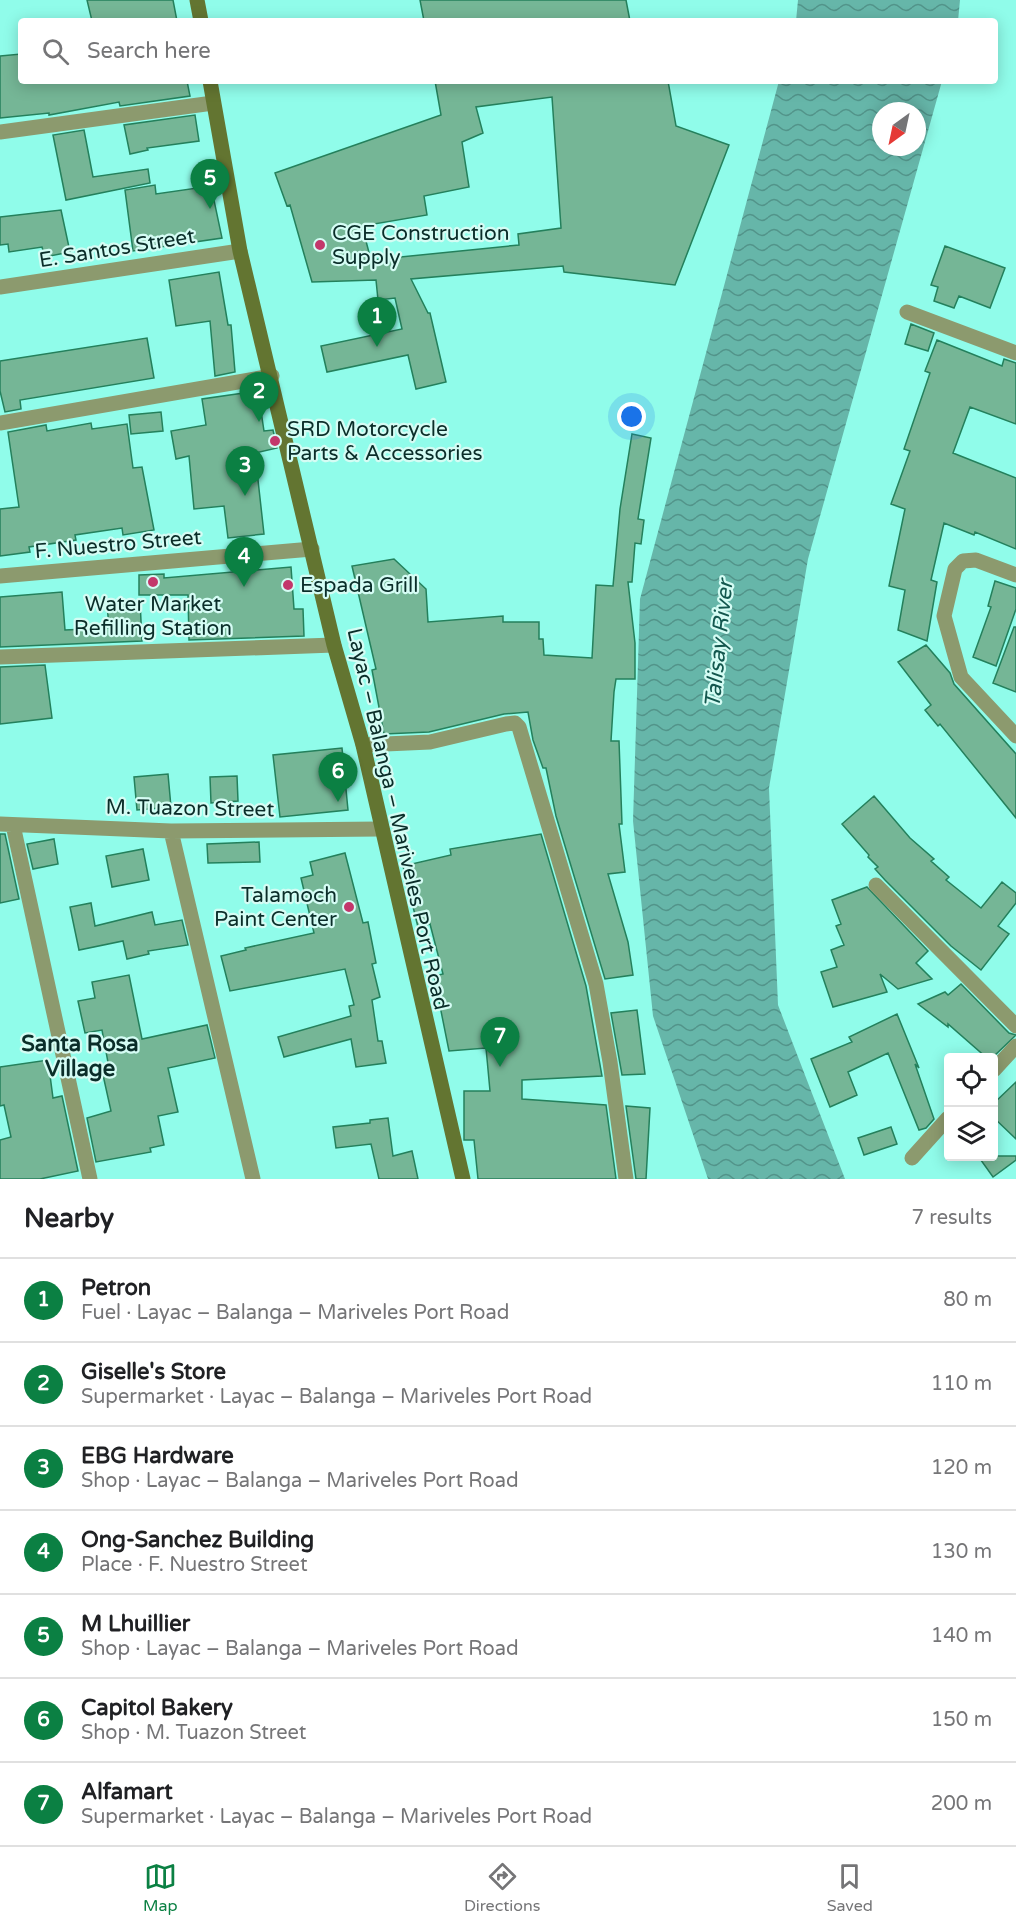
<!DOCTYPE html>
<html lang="en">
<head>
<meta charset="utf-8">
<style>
  :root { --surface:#fff; --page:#f2f2f2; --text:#202124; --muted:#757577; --line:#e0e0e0; --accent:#0b8043 }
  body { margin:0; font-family:"Varela Round",sans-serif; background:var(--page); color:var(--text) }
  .controls { position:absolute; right:18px; bottom:18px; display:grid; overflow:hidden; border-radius:6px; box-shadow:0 3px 15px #0003 }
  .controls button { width:54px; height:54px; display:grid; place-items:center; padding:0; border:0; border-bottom:2px solid var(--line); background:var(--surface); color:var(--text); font:30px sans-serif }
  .compass { position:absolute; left:872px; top:102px; width:54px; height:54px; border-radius:50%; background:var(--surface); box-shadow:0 3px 15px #0003; rotate:213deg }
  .you { position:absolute; left:632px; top:417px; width:21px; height:21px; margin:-15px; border:4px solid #fff; border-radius:50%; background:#1a73e8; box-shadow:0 0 0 9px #1a73e833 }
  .badge { display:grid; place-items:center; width:39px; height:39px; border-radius:50%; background:var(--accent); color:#fff; font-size:20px; font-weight:700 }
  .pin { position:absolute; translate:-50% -50px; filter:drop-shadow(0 2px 3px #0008) }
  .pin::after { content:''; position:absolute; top:32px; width:21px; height:18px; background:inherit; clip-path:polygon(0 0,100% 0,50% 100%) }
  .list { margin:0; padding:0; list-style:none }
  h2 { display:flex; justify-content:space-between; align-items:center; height:78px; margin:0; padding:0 24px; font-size:26px }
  h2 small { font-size:20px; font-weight:400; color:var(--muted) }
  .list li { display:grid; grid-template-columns:39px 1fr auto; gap:18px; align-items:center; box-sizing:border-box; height:84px; padding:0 24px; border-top:2px solid var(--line) }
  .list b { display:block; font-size:22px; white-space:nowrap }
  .list p { margin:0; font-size:20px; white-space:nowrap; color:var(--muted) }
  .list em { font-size:20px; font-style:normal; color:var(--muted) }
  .icon { flex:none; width:33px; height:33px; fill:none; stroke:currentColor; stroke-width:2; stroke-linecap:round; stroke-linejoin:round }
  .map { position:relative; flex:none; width:1016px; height:1179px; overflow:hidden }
  .search { position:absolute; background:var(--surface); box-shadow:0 3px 15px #0003; left:18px; right:18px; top:18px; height:66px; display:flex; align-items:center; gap:15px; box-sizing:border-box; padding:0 21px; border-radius:6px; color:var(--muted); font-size:22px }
  .sheet { height:666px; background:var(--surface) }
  nav { display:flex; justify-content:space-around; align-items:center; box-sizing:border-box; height:84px; border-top:2px solid var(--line); background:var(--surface); font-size:16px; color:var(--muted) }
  nav a { display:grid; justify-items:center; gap:3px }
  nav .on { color:var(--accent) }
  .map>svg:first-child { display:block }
</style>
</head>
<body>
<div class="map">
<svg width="1016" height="1179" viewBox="0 0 1016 1179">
  <defs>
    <pattern id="water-waves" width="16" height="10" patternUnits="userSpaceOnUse" patternTransform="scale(1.5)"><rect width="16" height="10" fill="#66b6a9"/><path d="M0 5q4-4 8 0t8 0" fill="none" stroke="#52948a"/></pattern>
  </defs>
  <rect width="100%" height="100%" fill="#90fcea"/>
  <path fill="url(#water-waves)" fill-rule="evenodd" d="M 798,0 L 960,0 L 958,21 L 796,21 Z
    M 779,81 L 942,81 L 808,559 L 769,788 L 778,1005 L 845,1179 L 708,1179 L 653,1016 L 633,821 L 640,599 ZM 881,111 L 917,111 L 917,147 L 881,147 Z"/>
  <path fill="#75b696" stroke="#24805c" stroke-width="1.5" fill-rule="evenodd" d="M 87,0 L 173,0 L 177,21 L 92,21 Z
    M 420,0 L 626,0 L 630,21 L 424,21 Z
    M 21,54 L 21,81 L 187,81 L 190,96 L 120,106 L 119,102 L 49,115 L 49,113 L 0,118 L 0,56 Z
    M 435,81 L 668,81 L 676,126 L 729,145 L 675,285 L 564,272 L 563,266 L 411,279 L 428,313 L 430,313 L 446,382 L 416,389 L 408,355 L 327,372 L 321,346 L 402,329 L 395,298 L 378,300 L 376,280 L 312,282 L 290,205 L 287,206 L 275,173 L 441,115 ZM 552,97 L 561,228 L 518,234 L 519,245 L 371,260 L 362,226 L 427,215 L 424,196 L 469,187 L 462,142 L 483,133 L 476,107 Z
    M 195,115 L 199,141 L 147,148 L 148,150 L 130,154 L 124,125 Z
    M 84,130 L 93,177 L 148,169 L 150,183 L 66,200 L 53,135 Z
    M 155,185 L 156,194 L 211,186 L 222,238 L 133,251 L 125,190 Z
    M 61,210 L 70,252 L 45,257 L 42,247 L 9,252 L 8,244 L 0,245 L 0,217 Z
    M 945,246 L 1005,268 L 990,308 L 959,296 L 954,308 L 934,301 L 938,287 L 931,285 Z
    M 219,272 L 228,325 L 231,325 L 235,372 L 215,376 L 210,321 L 176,326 L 169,280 Z
    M 911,324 L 934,333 L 928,351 L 905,344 Z
    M 147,338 L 154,378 L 20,400 L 21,409 L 5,412 L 0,391 L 0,361 Z
    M 937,340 L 1002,366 L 1004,359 L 1016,363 L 1016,424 L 970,407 L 953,453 L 1016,478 L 1016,549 L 975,532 L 974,535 L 944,523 L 931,580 L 937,582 L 927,641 L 898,630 L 905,590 L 889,586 L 905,509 L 891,504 L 910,451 L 904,449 L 930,373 L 925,371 Z
    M 258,391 L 264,431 L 273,430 L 277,448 L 255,453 L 264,534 L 228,538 L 224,506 L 194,509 L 189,456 L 176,459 L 171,431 L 206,425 L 202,399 Z
    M 161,412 L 163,431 L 131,434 L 129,415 Z
    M 91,423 L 92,429 L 127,424 L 133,468 L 142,467 L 154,530 L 123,535 L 122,528 L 75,535 L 76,540 L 29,547 L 30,552 L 0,556 L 0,509 L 19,507 L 8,432 L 46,425 L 47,431 Z
    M 632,434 L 651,438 L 638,519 L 644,520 L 641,544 L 635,543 L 632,582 L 628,582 L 635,643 L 635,679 L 616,679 L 614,692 L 611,741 L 619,741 L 622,824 L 619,824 L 625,872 L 608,874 L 628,942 L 633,975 L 605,979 L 556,816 L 546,768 L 543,768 L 533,740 L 528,712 L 504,714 L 429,732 L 384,734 L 372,670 L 376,669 L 352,566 L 394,559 L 426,589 L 428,622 L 503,616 L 503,622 L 539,622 L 539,639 L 543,639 L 544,655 L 592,658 L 596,585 L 613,586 L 620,509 Z
    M 291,567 L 294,609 L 303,609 L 304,636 L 189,640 L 188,595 L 139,595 L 139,575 L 164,574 L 164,578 Z
    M 995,581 L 1016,588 L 1016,609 L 996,666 L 973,657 L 991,607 L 988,606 Z
    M 62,592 L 65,630 L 109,628 L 107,604 L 140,601 L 142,641 L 0,647 L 0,597 Z
    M 1014,627 L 1016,627 L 1016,692 L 993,683 Z
    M 926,645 L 950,673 L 954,684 L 1016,754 L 1016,818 L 940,724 L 938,726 L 925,710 L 931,705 L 898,662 Z
    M 45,665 L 52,718 L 0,724 L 0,667 Z
    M 342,748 L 348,810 L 280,817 L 273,755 Z
    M 168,774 L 171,807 L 137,810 L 134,777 Z
    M 237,776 L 238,801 L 211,803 L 210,777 Z
    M 874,796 L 910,838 L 934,859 L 931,861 L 949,877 L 946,880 L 981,908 L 1002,882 L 1016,893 L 1016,903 L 998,926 L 1009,934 L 981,970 L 951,946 L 885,880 L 875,869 L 878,867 L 868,857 L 869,855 L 842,824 Z
    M 0,834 L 5,834 L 19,899 L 0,903 Z
    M 541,834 L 586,986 L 602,1076 L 522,1080 L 522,1099 L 606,1105 L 616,1179 L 478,1179 L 474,1140 L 464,1140 L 464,1091 L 490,1091 L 486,1048 L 449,1051 L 434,976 L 443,974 L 430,924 L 418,927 L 403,866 L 451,855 L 450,849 Z
    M 54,839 L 58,864 L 33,869 L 27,844 Z
    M 259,842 L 260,862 L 208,863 L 207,844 Z
    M 143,849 L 149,880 L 112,887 L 106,856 Z
    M 345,853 L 363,923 L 368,922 L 376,963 L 372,964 L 380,997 L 372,1000 L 378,1041 L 382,1041 L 386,1063 L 356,1067 L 351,1039 L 284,1057 L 278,1037 L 351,1016 L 349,1006 L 354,1005 L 345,969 L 230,991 L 221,956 L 246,950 L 245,948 L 314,933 L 301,878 L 313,875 L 310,862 Z
    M 867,887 L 928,951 L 916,963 L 932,979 L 898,989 L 880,974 L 887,992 L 833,1007 L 821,972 L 837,967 L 831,950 L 844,945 L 836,926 L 841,924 L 832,900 Z
    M 91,903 L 95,926 L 152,912 L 155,925 L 182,920 L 188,945 L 148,951 L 149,954 L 127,959 L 123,941 L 79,950 L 70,907 Z
    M 129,975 L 142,1039 L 207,1025 L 215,1058 L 168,1068 L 178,1112 L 158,1116 L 164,1145 L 150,1148 L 151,1152 L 96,1162 L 87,1118 L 111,1111 L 103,1075 L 110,1073 L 102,1030 L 85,1033 L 78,1001 L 95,998 L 92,982 Z
    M 961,984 L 1009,1033 L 1016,1035 L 992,1058 L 987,1058 L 948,1024 L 948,1027 L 918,1004 L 945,992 L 948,995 Z
    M 637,1010 L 645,1074 L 622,1075 L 611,1013 Z
    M 897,1014 L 919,1068 L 915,1064 L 934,1119 L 926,1128 L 919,1130 L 888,1053 L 848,1072 L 857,1095 L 830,1107 L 811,1059 L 852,1042 L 849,1037 Z
    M 48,1060 L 53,1098 L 62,1096 L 78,1171 L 40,1179 L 0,1179 L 0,1140 L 11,1137 L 4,1105 L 0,1106 L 0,1067 Z
    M 1016,1082 L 1016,1139 L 993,1117 L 993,1104 Z
    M 626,1106 L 650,1108 L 646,1179 L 636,1179 Z
    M 388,1118 L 393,1156 L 412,1151 L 418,1179 L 379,1179 L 371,1144 L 336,1148 L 333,1127 L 370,1123 L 370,1120 Z
    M 891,1127 L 897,1144 L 864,1155 L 858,1138 Z
    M 978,1156 L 1016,1156 L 1016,1160 L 993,1177 Z"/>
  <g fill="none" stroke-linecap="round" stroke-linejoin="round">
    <path stroke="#8c9a6e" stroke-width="15" d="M 0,132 L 213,103
      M 0,287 L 240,251
      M 907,312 L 1016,353
      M 0,423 L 272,376
      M 1016,575 L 976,560 L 963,561 L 955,569 L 944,616 L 961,677 L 1016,736
      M 0,576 L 312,549
      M 0,657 L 334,645
      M 363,745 L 430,742 L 506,724 L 515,723 L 519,727 L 596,984 L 610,1062 L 626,1179
      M 0,824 L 171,831 L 380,829
      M 13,825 L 90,1179
      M 171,831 L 253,1179
      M 876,885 L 1016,1026
      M 994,1070 L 1016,1046
      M 912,1158 L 948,1118"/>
    <path stroke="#637531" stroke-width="15" d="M 197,0 L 201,21
      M 210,81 L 240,251 L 334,645 L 363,745 L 463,1179"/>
  </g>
  <g fill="#c3376b" stroke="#d5fcf4" stroke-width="2">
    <circle cx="320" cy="245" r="6"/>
    <circle cx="275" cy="441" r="6"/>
    <circle cx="153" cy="582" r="6"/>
    <circle cx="288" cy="585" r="6"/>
    <circle cx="349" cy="907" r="6"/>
  </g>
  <g text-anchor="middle" stroke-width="4.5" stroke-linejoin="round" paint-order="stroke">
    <g font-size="21" fill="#0a2d29" stroke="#d5fcf4" text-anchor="start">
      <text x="332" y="240">CGE Construction<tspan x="332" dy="24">Supply</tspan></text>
      <text x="287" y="436">SRD Motorcycle<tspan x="287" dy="24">Parts &amp; Accessories</tspan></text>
      <text x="300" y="592">Espada Grill</text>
      <text x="153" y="611" text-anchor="middle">Water Market<tspan x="153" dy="24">Refilling Station</tspan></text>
      <text x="337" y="902" text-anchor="end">Talamoch<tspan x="337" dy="24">Paint Center</tspan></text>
    </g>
    <g font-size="21" fill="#0a2d29" stroke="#d5fcf4">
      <text transform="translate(117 248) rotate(-9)" y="7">E. Santos Street</text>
      <text transform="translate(118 544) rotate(-5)" y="7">F. Nuestro Street</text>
      <text transform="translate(190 808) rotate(1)" y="7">M. Tuazon Street</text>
      <text transform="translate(398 819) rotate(77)" y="7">Layac – Balanga – Mariveles Port Road</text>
    </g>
    <g font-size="22" font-style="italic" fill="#13574e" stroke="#d5fcf4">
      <text transform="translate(718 644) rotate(-84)" y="8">Talisay River</text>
    </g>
    <g font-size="22" font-weight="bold" fill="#0a2d29" stroke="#d5fcf4">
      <text x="80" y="1051">Santa Rosa<tspan x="80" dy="25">Village</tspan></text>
    </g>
  </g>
</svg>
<div class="controls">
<button><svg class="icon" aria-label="locate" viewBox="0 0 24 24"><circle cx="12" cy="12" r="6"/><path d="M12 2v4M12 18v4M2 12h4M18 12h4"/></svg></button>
<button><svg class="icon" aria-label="layers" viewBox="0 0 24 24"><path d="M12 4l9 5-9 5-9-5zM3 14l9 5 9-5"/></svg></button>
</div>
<svg class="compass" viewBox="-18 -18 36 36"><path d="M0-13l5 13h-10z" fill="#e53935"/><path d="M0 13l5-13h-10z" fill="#757577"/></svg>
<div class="you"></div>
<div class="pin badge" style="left:377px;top:347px">1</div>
<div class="pin badge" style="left:259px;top:422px">2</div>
<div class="pin badge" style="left:245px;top:496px">3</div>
<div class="pin badge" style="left:244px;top:587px">4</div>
<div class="pin badge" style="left:210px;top:209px">5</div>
<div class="pin badge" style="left:338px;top:802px">6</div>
<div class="pin badge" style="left:500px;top:1067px">7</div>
<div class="search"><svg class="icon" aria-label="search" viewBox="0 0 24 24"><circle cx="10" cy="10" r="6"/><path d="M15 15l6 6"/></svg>Search here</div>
</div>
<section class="sheet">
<h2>Nearby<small>7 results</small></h2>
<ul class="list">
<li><span class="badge">1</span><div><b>Petron</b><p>Fuel · Layac – Balanga – Mariveles Port Road</p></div><em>80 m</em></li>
<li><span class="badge">2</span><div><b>Giselle's Store</b><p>Supermarket · Layac – Balanga – Mariveles Port Road</p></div><em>110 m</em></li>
<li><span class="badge">3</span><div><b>EBG Hardware</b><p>Shop · Layac – Balanga – Mariveles Port Road</p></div><em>120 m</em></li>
<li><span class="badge">4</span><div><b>Ong-Sanchez Building</b><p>Place · F. Nuestro Street</p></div><em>130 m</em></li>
<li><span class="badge">5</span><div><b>M Lhuillier</b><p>Shop · Layac – Balanga – Mariveles Port Road</p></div><em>140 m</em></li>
<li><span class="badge">6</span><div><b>Capitol Bakery</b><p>Shop · M. Tuazon Street</p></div><em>150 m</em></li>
<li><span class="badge">7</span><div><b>Alfamart</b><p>Supermarket · Layac – Balanga – Mariveles Port Road</p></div><em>200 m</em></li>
</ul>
</section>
<nav>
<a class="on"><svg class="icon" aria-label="map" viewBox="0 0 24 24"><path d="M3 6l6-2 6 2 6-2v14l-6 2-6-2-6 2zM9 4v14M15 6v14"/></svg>Map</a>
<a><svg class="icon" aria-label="directions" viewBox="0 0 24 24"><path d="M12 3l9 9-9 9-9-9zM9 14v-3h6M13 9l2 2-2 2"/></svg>Directions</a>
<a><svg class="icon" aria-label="saved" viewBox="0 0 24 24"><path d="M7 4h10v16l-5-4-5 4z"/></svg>Saved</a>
</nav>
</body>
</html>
